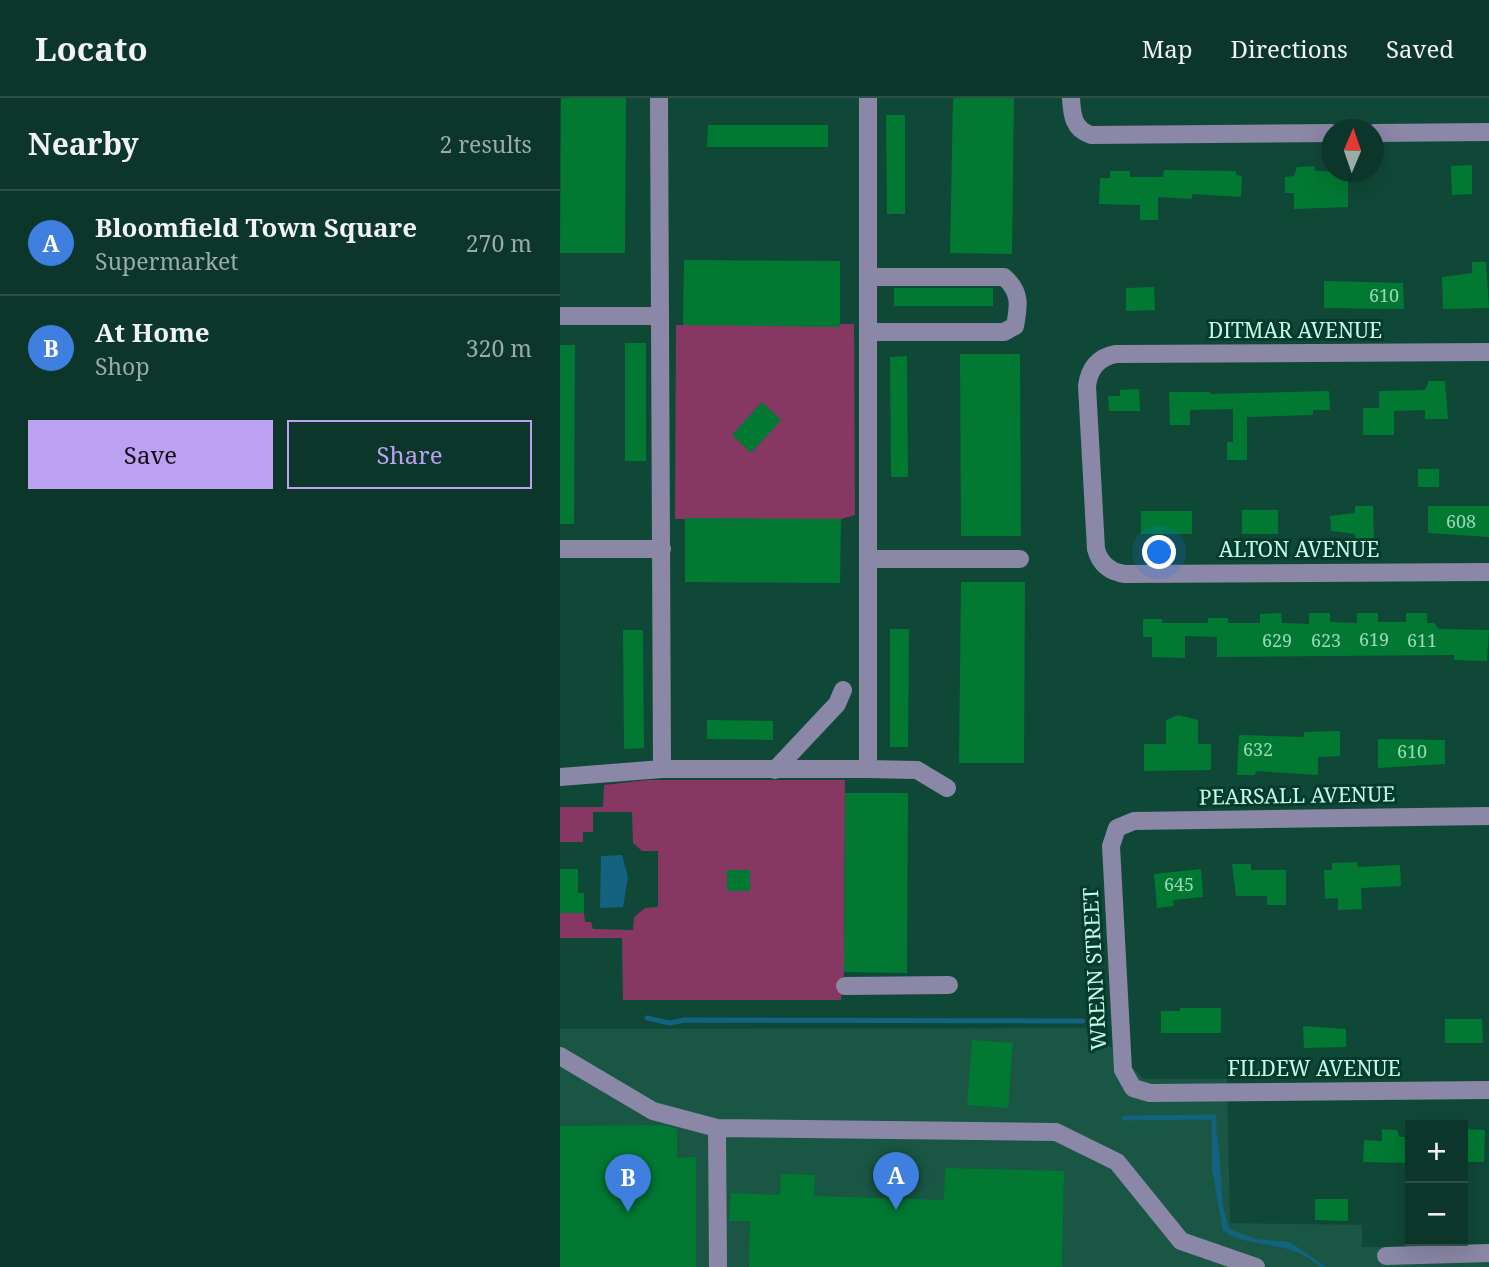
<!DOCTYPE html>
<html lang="en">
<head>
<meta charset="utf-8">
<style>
  :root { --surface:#0c3629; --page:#1a4135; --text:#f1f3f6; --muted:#9aaba8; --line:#2c5046; --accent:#bca0f2 }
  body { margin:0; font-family:"Noto Serif",serif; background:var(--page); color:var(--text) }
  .controls { position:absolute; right:21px; bottom:21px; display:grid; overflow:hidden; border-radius:0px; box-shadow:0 7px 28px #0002 }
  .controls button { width:63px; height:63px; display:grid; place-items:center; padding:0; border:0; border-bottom:2px solid var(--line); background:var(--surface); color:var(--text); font:35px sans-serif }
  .compass { position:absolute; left:761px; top:21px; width:63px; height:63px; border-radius:50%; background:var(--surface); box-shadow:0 7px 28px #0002; rotate:2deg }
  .you { position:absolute; left:600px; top:455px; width:24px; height:24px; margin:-18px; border:5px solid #fff; border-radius:50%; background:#1a73e8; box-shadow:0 0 0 10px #1a73e833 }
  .badge { display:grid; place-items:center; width:46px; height:46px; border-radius:50%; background:var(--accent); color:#fff; font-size:23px; font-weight:700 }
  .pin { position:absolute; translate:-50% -58px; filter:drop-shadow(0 2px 4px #0008) }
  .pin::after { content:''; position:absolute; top:37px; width:24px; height:21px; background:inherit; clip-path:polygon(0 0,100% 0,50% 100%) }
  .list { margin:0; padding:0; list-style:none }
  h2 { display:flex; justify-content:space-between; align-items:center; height:91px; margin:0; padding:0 28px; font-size:30px }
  h2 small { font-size:23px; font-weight:400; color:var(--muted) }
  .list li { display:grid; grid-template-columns:46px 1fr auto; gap:21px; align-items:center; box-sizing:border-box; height:105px; padding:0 28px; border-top:2px solid var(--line) }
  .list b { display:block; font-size:26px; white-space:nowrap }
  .list p { margin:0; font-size:23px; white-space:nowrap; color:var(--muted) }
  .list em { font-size:23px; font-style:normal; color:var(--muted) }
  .actions { display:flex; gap:14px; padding:21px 28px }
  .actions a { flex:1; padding:16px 0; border:2px solid var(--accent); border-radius:0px; text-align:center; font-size:24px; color:var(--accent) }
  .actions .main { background:var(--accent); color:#111 }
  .map { position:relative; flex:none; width:929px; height:1169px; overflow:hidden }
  header { display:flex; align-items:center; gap:42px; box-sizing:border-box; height:98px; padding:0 35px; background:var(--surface); border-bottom:2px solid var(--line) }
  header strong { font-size:33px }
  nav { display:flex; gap:38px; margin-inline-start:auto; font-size:24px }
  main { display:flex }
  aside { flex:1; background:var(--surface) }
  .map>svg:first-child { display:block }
</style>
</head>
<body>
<header>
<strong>Locato</strong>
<nav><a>Map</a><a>Directions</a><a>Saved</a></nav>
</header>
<main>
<aside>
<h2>Nearby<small>2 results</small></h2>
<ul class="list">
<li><span class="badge" style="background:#3f7fe0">A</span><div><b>Bloomfield Town Square</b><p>Supermarket</p></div><em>270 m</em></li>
<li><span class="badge" style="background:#3f7fe0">B</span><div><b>At Home</b><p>Shop</p></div><em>320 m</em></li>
</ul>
<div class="actions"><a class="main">Save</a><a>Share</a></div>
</aside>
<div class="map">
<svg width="929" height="1169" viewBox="0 0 929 1169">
  <rect width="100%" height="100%" fill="#104837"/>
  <path fill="#195644" d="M 531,930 L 584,981 L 667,981 L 670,1125 L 802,1127 L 802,1149 L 929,1149 L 929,1169 L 0,1169 L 0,931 Z"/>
  <path fill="#863762" d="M 294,226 L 295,417 L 281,421 L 115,421 L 116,227 Z
    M 88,682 L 285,682 L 284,874 L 281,902 L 63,902 L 62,840 L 0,840 L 0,815 L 24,815 L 25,824 L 31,824 L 33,831 L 73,832 L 74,819 L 85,810 L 98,809 L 98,753 L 82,753 L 73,745 L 72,714 L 33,714 L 33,734 L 23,734 L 23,744 L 0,744 L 0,709 L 43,709 L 44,687 Z"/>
  <path fill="#13627f" d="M 62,757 L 68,779 L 63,809 L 40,810 L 41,758 Z
    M 652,1036 L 658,1039 L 663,1108 L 669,1131 L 696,1141 L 730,1144 L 766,1169 L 760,1169 C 730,1140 695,1153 663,1133 L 652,1072 Z"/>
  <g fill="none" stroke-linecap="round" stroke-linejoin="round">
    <path stroke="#13627f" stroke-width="5" d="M 87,920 L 110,925 L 125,922 L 523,923
      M 564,1020 L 654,1019 L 654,1038"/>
  </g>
  <path fill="#017933" d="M 1,0 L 66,0 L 65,155 L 0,155 Z
    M 393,0 L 454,0 L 452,156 L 390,155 Z
    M 326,17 L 345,17 L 345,116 L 327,116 Z
    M 148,27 L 268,27 L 268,49 L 147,49 Z
    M 912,67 L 912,96 L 892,97 L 891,68 Z
    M 754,68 L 756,73 L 788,74 L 788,109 L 734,111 L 734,95 L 725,95 L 725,79 L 734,78 L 737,69 Z
    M 604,72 L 676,73 L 676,77 L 682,78 L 681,99 L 632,96 L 632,101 L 598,99 L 598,122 L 580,122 L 580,107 L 539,106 L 540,80 L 550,80 L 550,73 L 570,73 L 570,79 L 603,79 Z
    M 124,162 L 280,163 L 280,229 L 123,227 Z
    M 912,164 L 926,164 L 929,210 L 883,211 L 882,179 L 912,175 Z
    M 764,183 L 843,185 L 844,211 L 764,210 Z
    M 594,189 L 595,212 L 566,213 L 566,190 Z
    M 334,190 L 433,190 L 433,208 L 334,208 Z
    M 65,245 L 86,245 L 86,363 L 65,363 Z
    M 0,247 L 15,247 L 14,426 L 0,426 Z
    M 400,256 L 460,256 L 461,438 L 401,438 Z
    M 347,258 L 348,379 L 331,379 L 330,259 Z
    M 869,283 L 885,283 L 888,321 L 865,321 L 865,312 L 834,313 L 834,337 L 803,337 L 803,310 L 819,310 L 819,293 L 865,292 Z
    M 579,291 L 580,313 L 549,313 L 548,298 L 560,298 L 560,292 Z
    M 769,293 L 770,312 L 753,312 L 753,317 L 687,319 L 687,362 L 667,362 L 667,344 L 673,344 L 673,311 L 630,312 L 630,327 L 610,327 L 609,294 L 650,294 L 650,296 Z
    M 202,304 L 221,322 L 191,355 L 172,337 Z
    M 858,371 L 879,371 L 879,389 L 858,389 Z
    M 795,408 L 813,408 L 814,441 L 795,441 L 795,436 L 771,433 L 770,418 L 795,415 Z
    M 868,408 L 929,408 L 929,439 L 868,435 Z
    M 682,412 L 718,412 L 718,436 L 682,436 Z
    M 581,413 L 632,413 L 632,436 L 581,436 Z
    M 125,420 L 281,421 L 280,485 L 125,484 Z
    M 401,484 L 465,484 L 464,665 L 399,665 Z
    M 721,515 L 722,525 L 749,526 L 749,515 L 770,515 L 770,524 L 797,525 L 797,515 L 818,515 L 818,524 L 846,524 L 846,515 L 867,515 L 867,525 L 874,525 L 879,531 L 929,532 L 927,563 L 894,562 L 894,557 L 657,559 L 657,539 L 625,538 L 625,560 L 592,559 L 592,539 L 583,539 L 583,521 L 602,521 L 602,525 L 648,525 L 648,520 L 668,520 L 668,525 L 700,525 L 700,516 Z
    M 330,531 L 349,531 L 348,649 L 330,649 Z
    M 63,532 L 83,532 L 84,650 L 64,651 Z
    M 618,617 L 638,622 L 638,646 L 651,646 L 651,672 L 584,673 L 584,646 L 606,646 L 606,622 Z
    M 147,622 L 213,623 L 213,642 L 147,641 Z
    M 780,633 L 780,658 L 758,659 L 758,677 L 696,673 L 695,677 L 677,677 L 679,637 L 744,639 L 744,634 Z
    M 818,641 L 885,642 L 885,666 L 818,670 Z
    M 285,695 L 348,695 L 347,875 L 284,874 Z
    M 797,764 L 798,769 L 840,767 L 841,788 L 801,790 L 802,811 L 778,812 L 778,800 L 765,801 L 764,772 L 772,772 L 772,765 Z
    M 672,766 L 691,766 L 691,772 L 726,772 L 726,807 L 707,807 L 707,798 L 676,798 Z
    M 0,771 L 18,771 L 18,795 L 24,795 L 24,815 L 0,815 Z
    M 641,771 L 643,799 L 613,802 L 614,808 L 597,810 L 594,776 Z
    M 167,772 L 190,772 L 190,793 L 167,793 Z
    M 620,910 L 661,910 L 661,935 L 601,935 L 601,913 L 620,913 Z
    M 885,921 L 922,921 L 923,945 L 885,945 Z
    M 743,928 L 786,931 L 786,949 L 744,950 Z
    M 412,942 L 453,945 L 448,1010 L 407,1007 Z
    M 103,1027 L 117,1031 L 117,1060 L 136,1059 L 136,1169 L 0,1169 L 0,1028 Z
    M 822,1031 L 837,1032 L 840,1039 L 850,1039 L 850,1065 L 803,1064 L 804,1042 L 822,1043 Z
    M 903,1031 L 925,1032 L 924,1064 L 903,1064 Z
    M 385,1070 L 504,1073 L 502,1169 L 189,1169 L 190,1123 L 169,1123 L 171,1095 L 220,1097 L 221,1076 L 255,1077 L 254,1098 L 384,1102 Z
    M 755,1101 L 788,1101 L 788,1123 L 755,1122 Z"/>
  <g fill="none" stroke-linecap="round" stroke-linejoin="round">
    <path stroke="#8a87a7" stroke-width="18" d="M 511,0 C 512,17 513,31 531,37 L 772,35
      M 814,35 L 929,34
      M 308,179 L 444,179 C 461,194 459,207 455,228 L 444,234 L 308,234
      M 0,218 L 100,218
      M 929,254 L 556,256 C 538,259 529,271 527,288 L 536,451 C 540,466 550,474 565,476 L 929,474
      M 0,451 L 102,451
      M 308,461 L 460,461
      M 102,671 L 308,671 L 308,0
      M 308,671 L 357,672 L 387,690
      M 215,672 L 277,606 L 283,592
      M 0,679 L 102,671 L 99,0
      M 929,718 L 574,723 L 557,730 L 551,748 L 563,972 L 573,990 L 590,995 L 929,992
      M 285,888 L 389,887
      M 0,958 L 93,1013 L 157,1030 L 496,1034 L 557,1064 L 621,1143 L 696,1169
      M 157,1030 L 158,1169
      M 826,1158 L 929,1155"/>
  </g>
  <g text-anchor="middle" stroke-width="6" stroke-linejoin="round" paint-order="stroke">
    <g font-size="18" fill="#98d8b9">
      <text x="824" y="204">610</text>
      <text x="901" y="430">608</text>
      <text x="814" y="548">619</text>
      <text x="717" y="549">629</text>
      <text x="766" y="549">623</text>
      <text x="862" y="549">611</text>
      <text x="698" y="658">632</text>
      <text x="852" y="660">610</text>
      <text x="619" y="793">645</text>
    </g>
    <g font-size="21" fill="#cbf8e6" stroke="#013d2d">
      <text x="735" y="240">DITMAR AVENUE</text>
      <text x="739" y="459">ALTON AVENUE</text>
      <text transform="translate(737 698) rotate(-1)" y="7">PEARSALL AVENUE</text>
      <text transform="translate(535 871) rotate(-93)" y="7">WRENN STREET</text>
      <text x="754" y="978">FILDEW AVENUE</text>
    </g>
  </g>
</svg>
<div class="controls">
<button>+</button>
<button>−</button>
</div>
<svg class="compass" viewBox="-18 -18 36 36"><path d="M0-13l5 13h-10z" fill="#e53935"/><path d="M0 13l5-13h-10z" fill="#9aaba8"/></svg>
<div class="you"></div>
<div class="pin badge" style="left:336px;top:1112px;background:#3f7fe0">A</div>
<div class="pin badge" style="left:68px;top:1114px;background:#3f7fe0">B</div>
</div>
</main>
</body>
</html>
